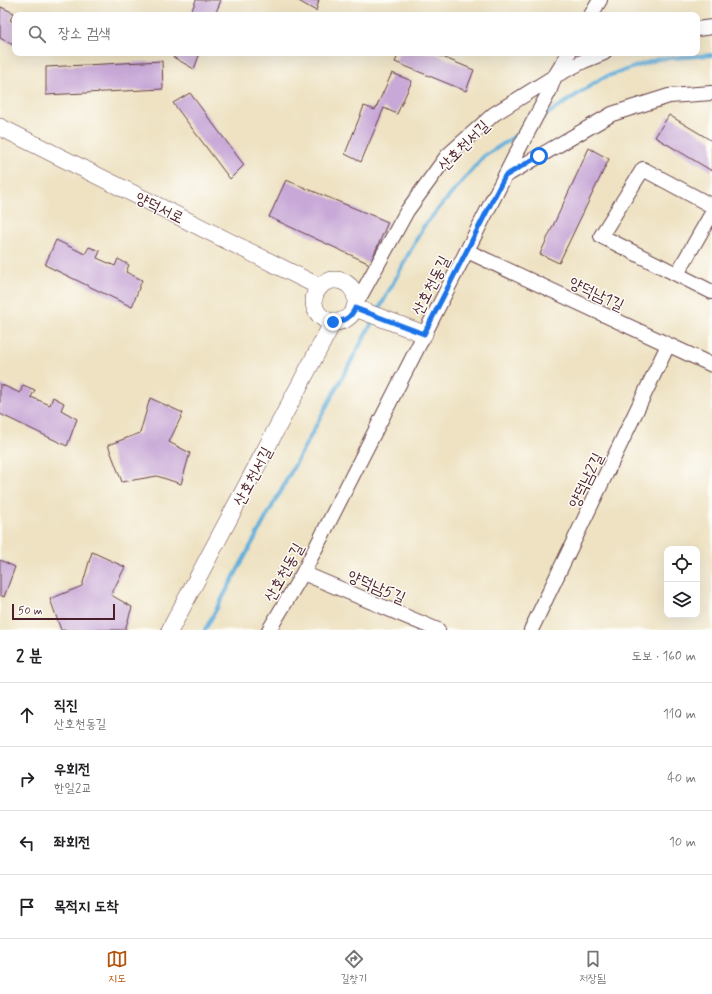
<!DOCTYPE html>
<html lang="ko">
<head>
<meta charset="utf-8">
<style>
  :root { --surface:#fff; --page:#f2f2f2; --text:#202124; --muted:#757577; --line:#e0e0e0; --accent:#b45309 }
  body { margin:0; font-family:Mynerve,"Poor Story",sans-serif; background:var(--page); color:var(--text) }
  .controls { position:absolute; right:12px; bottom:12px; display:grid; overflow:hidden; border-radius:8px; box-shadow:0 4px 16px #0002 }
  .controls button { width:36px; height:36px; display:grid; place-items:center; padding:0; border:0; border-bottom:1px solid var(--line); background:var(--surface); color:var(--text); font:20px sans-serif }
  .scale { position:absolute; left:12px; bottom:10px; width:103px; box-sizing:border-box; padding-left:4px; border:2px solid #4a1f2b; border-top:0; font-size:11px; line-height:14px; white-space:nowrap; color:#4a1f2b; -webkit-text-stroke:3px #fdfcf7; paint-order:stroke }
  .stop { position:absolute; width:12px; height:12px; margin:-9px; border:3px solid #1a73e8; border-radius:50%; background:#fff }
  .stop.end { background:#1a73e8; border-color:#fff; box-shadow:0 1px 4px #0008 }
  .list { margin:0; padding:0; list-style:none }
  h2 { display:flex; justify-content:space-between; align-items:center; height:52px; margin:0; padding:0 16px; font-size:17px }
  h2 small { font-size:13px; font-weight:400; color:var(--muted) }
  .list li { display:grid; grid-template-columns:26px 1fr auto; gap:12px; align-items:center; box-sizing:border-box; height:64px; padding:0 16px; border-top:1px solid var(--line) }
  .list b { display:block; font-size:15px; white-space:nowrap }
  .list p { margin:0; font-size:13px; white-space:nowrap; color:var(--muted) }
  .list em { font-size:13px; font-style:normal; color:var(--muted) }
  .icon { flex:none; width:22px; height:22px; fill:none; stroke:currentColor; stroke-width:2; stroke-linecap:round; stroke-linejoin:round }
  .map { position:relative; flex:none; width:712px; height:630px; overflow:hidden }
  .search { position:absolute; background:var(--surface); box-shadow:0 4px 16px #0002; left:12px; right:12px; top:12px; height:44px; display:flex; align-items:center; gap:10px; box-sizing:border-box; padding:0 14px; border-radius:8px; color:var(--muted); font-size:15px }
  .sheet { height:308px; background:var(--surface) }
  nav { display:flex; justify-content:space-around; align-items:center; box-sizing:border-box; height:56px; border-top:1px solid var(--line); background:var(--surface); font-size:11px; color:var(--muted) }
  nav a { display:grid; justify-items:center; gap:2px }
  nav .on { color:var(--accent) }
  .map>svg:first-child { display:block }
</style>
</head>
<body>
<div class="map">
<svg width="712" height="630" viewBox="0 0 712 630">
  <rect width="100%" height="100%" fill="#fdfcf7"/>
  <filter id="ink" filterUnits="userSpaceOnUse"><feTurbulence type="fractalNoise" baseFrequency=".025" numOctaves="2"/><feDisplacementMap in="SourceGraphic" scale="8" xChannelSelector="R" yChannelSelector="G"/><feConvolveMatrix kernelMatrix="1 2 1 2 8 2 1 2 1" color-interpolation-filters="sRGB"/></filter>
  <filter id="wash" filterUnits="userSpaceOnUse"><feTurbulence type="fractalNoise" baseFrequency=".012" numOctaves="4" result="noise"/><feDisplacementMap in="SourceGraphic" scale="16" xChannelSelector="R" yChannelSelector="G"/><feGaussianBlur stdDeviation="0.9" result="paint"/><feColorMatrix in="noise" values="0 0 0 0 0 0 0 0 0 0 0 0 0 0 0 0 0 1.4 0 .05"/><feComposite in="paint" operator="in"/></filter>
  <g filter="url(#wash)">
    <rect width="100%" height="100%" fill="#eee2c2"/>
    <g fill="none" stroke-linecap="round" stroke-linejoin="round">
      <path stroke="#60aeda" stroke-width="4" d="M 540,119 L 602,78 L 658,59 L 712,55
        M 377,313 L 423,227 L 483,157 L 523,131
        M 205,630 L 374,319"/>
    </g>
    <g id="blocks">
      <path fill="#c8a8d7" d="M 196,0 L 221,0 L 215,15 L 190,15 Z
        M 297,0 L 319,0 L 316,11 Z
        M 1,7 L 14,13 L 10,20 L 15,23 L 15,46 L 0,38 L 0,13 Z
        M 175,53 L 200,53 L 194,69 L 173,57 Z
        M 399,53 L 433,53 L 474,70 L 466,91 L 395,62 Z
        M 162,61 L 163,89 L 46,95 L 46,67 Z
        M 392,73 L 412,81 L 397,114 L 384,108 L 361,162 L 345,154 L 364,106 L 375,110 Z
        M 190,93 L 244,165 L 230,179 L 173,103 Z
        M 669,115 L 712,141 L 712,171 L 655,137 Z
        M 589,148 L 609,159 L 559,263 L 540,254 Z
        M 286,180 L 388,222 L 370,264 L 269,217 Z
        M 56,240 L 85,254 L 89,247 L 100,251 L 97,258 L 115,266 L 118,259 L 129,265 L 126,272 L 142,280 L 132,307 L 45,265 Z
        M 0,384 L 20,393 L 23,385 L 35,390 L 31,397 L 50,405 L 53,397 L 64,403 L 61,410 L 77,419 L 67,446 L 0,414 Z
        M 150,398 L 183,413 L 169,442 L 190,453 L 181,484 L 157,476 L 122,482 L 108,445 L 140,433 Z
        M 92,552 L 125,567 L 111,595 L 132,607 L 125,630 L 61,630 L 50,599 L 82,586 Z
        M 0,560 L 15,567 L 4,597 L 0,595 Z"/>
    </g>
  </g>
  <g filter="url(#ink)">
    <use href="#blocks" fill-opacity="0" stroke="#633c42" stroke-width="1"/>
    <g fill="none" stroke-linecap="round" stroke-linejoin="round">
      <g stroke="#633c42" stroke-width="16">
        <path id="minor" d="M 591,15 L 600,0
          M 697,29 L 712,27
          M 505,176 L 612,114 L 669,96 L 712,93
          M 712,206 L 643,169 L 601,236 L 712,292
          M 467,251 L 712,365
          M 677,274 L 712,213
          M 356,304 L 407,211 L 447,156 L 494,114 L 555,76 L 584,61 L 604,53
          M 303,573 L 438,630
          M 269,630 L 303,573 L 514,158 L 549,92 L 555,76 L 569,53
          M 531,630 L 668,345"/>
      </g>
      <g stroke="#633c42" stroke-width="18">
        <path id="tertiary" d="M 0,127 L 320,287
          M314 301a21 21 0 1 1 42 0a21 21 0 1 1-42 0Z
          M 355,308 L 424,334
          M 170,630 L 333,322"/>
      </g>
      <use href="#minor" stroke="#fff" stroke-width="14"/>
      <use href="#tertiary" stroke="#fff" stroke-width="17"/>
    </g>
  </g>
  <g fill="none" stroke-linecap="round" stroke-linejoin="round" filter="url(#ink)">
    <path stroke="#1a73e8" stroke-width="5" d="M 333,322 C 343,322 351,318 355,308 L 424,334 L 505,176 L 539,156"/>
  </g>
  <g text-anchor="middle" stroke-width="3" stroke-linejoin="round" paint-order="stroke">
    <g font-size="16" fill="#4a1f2b" stroke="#fdfcf7">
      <text transform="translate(463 145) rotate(-45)" y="6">산호천서길</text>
      <text transform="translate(160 207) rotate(26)" y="6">양덕서로</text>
      <text transform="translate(430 285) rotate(-63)" y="6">산호천동길</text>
      <text transform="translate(597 293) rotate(25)" y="6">양덕남1길</text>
      <text transform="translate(252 476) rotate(-62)" y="6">산호천서길</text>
      <text transform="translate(585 480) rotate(-64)" y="6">양덕남2길</text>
      <text transform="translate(283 572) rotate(-61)" y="6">산호천동길</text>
      <text transform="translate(377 586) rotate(23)" y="6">양덕남5길</text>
    </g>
  </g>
</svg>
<div class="controls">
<button><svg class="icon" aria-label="locate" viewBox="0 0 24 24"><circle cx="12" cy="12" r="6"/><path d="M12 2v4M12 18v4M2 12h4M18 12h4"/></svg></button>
<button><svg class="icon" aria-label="layers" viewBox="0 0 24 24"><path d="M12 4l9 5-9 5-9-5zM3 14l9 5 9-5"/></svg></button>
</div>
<div class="scale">50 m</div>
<div class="stop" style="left:539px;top:156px"></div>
<div class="stop end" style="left:333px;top:322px"></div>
<div class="search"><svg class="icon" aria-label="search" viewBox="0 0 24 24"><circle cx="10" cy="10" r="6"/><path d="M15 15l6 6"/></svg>장소 검색</div>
</div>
<section class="sheet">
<h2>2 분<small>도보 · 160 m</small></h2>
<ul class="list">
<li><svg class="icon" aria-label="ahead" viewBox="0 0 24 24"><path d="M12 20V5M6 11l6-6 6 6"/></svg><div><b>직진</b><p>산호천동길</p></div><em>110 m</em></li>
<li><svg class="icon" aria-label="right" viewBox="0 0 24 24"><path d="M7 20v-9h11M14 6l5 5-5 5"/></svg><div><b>우회전</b><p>한일2교</p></div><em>40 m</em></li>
<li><svg class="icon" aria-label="left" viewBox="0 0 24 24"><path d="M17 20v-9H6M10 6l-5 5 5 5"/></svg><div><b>좌회전</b></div><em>10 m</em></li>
<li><svg class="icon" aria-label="arrive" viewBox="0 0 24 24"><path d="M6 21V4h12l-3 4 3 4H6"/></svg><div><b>목적지 도착</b></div></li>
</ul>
</section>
<nav>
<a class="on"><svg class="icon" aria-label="map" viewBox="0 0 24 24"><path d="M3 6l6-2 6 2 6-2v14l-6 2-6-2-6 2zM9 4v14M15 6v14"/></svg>지도</a>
<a><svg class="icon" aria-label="directions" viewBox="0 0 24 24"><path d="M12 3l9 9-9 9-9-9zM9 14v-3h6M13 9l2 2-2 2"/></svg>길찾기</a>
<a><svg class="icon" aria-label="saved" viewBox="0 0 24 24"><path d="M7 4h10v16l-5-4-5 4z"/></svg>저장됨</a>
</nav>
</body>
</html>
